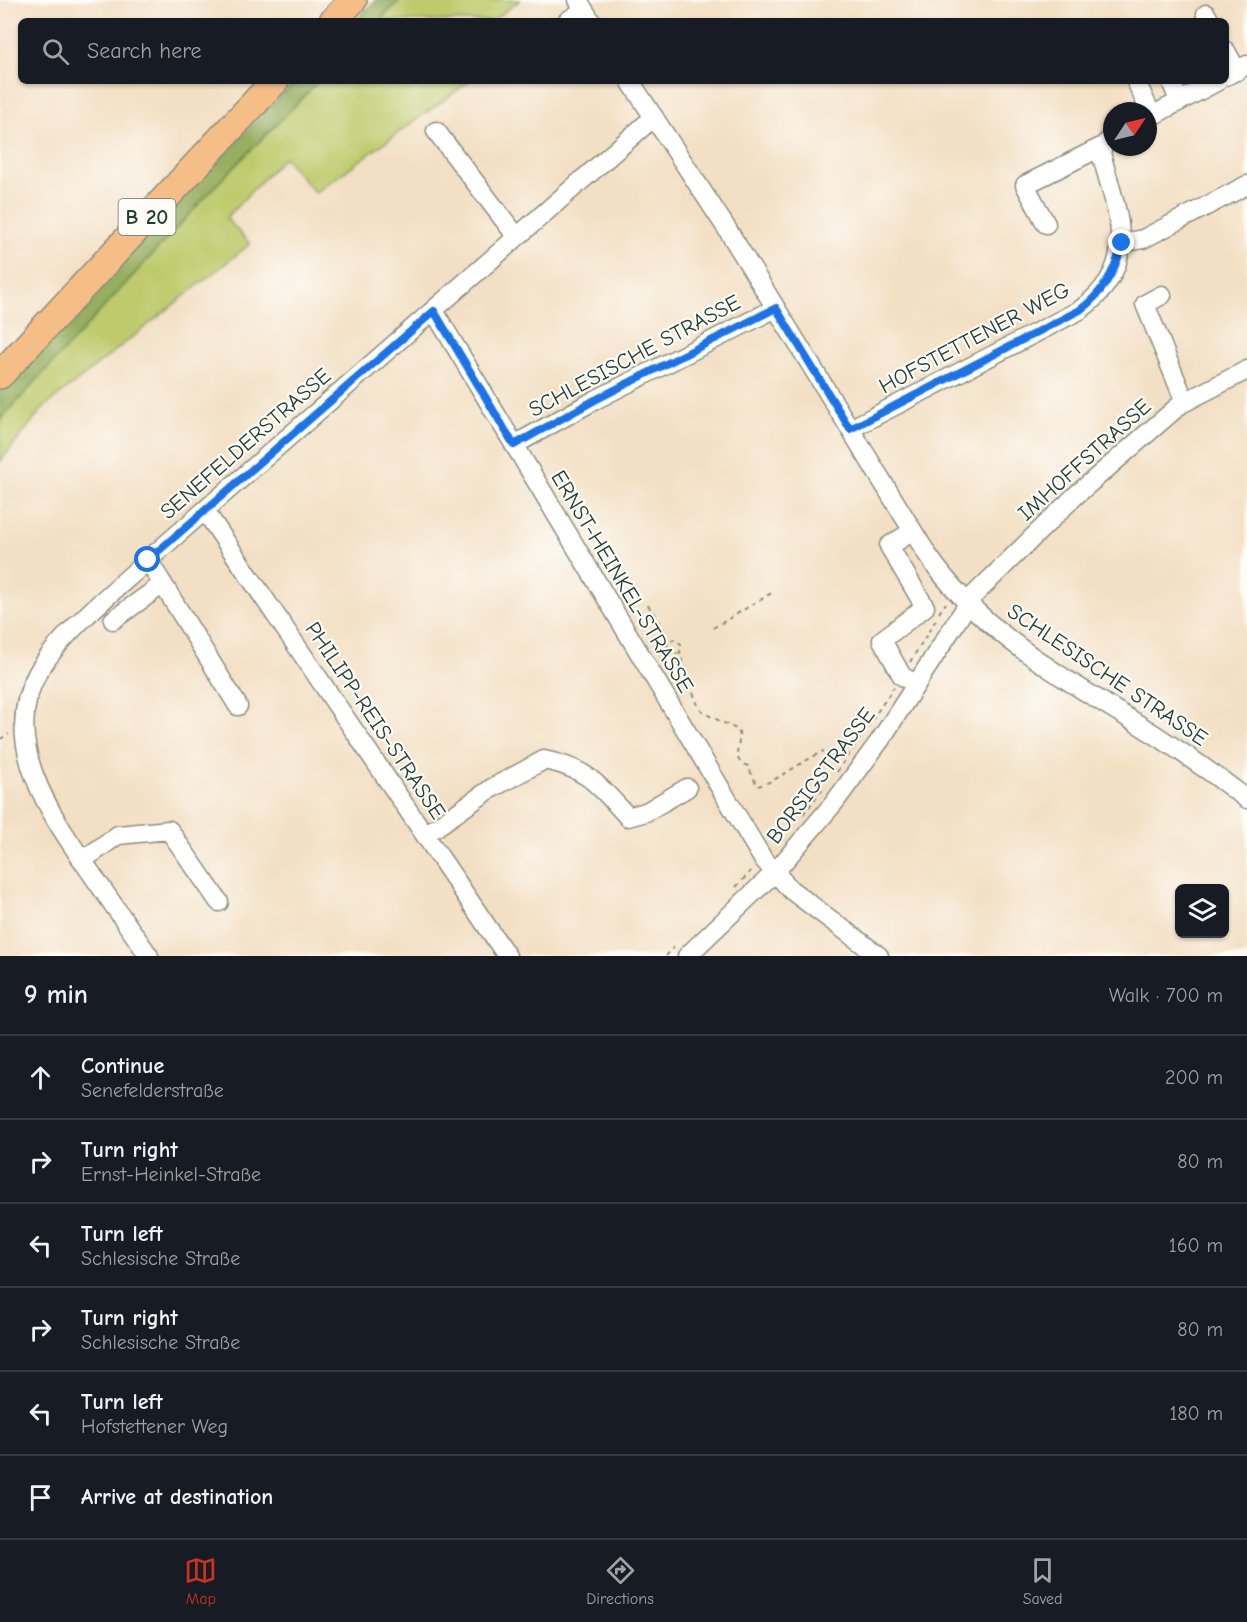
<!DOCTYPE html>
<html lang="en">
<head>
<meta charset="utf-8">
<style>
  :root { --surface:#171b24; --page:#20242c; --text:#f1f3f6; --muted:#9ea1a6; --line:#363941; --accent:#c8321e }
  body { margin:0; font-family:"Comic Neue",sans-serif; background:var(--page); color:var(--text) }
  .controls { position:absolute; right:18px; bottom:18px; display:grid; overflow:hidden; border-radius:9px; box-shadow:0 2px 4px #0004 }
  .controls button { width:54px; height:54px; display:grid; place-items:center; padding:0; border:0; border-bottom:2px solid var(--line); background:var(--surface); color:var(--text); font:30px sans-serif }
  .compass { position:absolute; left:1103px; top:102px; width:54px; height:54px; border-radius:50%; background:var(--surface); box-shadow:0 2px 4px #0004; rotate:55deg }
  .stop { position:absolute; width:18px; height:18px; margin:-14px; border:4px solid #1a73e8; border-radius:50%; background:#fff }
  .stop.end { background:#1a73e8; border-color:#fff; box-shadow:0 2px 6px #0008 }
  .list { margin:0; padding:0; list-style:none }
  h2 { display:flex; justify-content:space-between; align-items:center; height:78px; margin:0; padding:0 24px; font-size:26px }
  h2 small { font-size:20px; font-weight:400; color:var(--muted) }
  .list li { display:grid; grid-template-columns:39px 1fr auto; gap:18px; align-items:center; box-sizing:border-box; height:84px; padding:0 24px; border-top:2px solid var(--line) }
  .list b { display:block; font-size:22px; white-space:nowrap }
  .list p { margin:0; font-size:20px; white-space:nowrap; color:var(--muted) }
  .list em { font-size:20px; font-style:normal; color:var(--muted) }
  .icon { flex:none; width:33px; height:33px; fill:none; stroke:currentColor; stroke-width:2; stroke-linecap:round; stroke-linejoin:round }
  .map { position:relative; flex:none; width:1247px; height:956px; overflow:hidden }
  .search { position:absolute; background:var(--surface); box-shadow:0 2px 4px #0004; left:18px; right:18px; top:18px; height:66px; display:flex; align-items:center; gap:15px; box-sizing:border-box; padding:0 21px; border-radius:9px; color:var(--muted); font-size:22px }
  .sheet { height:582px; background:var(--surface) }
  nav { display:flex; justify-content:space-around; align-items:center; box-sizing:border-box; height:84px; border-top:2px solid var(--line); background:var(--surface); font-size:16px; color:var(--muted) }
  nav a { display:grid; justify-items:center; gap:3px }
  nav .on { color:var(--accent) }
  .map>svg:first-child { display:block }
</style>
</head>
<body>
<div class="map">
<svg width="1247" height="956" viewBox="0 0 1247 956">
  <rect width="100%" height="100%" fill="#fdfcf7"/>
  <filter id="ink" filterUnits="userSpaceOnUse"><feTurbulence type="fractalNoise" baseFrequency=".0167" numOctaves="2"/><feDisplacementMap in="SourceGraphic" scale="12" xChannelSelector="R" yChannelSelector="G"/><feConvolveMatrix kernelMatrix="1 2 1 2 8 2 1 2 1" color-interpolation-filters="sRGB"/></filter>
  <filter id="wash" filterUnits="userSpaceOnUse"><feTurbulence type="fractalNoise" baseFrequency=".008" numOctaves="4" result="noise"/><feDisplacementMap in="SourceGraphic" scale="24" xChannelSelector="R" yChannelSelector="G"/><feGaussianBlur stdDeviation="1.35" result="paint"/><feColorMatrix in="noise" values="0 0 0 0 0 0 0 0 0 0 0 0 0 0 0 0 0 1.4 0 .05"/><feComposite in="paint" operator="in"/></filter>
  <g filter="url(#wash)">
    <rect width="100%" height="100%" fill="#f3dfc3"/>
    <path fill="#beca6c" stroke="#6e8450" stroke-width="1.5" d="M 400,0 L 520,0 L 492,21 L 379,21 Z
      M 319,81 L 470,81 L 315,193 L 284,157 L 226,218 L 250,244 L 43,408 L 0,462 L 0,420 L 220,181 Z"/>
    <path fill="#96ae60" stroke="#5a764a" stroke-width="1.5" d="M 376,0 L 400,0 L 379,21 L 355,21 Z
      M 296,81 L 319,81 L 220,181 L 0,420 L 0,391 L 202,175 Z"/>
  </g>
  <g filter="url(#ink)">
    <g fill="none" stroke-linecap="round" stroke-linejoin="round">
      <g stroke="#898e7c" stroke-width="21">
        <path id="minor" d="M 578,0 L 591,21
          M 1206,14 L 1210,21
          M 567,21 L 584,10
          M 1226,51 L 1237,71
          M 1226,76 L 1247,65
          M 630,81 L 729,232 L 927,554 C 984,638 1074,683 1157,736 C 1188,756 1218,777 1247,799
          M 1136,81 L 1152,116
          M 1171,81 L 1179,101
          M 1148,118 L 1218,81
          M 436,131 L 517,237
          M 1046,224 L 1025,185 L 1103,146
          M 1122,243 L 1143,239 L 1247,185
          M 1162,295 L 1145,304 L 1185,402
          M 434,311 L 763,859 L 791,890 L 879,956
          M 850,429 L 1080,310 C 1143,264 1117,215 1101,153 L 1103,146 L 1112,137
          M 514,445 L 595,400 L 776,308
          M 205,511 L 507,956
          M 913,531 L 889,546 L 925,607 L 882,640 L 902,676 L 916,684
          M 148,560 L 238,706
          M 113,620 L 163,584
          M 425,835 L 492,788 L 544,760 C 589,769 598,785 628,817 L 646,812 L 687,788
          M 83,860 L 118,835 L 169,830 L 219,902
          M 149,956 C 129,927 109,899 89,870 C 51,815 0,743 37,674 C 59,635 114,591 148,560 L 654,117
          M 687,956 L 775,872 L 834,803 L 881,739 L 973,596 L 1075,496 L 1181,404 L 1247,370"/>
      </g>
      <g stroke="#898e7c" stroke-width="30">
        <path id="highway" d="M 333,21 L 353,0
          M 0,375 L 275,81"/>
      </g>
      <path stroke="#898e7c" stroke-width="2" stroke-dasharray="4.5 4.5" stroke-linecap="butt" d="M 648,605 L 662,626 L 668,643
        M 939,613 L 946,603
        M 713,628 L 775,591
        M 680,653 L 669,654 L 666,649 L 668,643 L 674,639 L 681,644 L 680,653 L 685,673 L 699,708 L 706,714 L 738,730 C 744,744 727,759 748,766 L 757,786 C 773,784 805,759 824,751
        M 910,662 L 937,618
        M 0,739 L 9,734
        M 837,772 L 894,687
        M 803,814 L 824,788
        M 736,887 L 753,869
        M 666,956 L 674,947"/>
      <use href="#minor" stroke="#fff" stroke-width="18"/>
      <use href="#highway" stroke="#f6be87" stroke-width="27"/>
    </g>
  </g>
  <g fill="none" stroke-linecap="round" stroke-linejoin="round" filter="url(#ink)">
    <path stroke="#1a73e8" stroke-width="8" d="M 148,560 L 434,311 L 514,445 L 595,400 L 776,308 L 850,429 L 1080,310 C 1103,293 1116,271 1122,243"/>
  </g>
  <g text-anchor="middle" stroke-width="4.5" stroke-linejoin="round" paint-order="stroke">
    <rect fill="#fdfcf7" stroke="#62766e" stroke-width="1.5" x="118.5" y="199" width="57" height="36" rx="4.5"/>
    <g font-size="21" font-weight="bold" fill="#1f3d34">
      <text x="147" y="224">B 20</text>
    </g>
    <g font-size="22" fill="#1f3d34" stroke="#fdfcf7">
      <text transform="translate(974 337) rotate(-28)" y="8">HOFSTETTENER WEG</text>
      <text transform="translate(634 355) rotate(-28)" y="8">SCHLESISCHE STRASSE</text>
      <text transform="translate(245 443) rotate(-41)" y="8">SENEFELDERSTRASSE</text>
      <text transform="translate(1084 459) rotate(-42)" y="8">IMHOFFSTRASSE</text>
      <text transform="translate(623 581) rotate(59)" y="8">ERNST-HEINKEL-STRASSE</text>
      <text transform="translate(1108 674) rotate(34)" y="8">SCHLESISCHE STRASSE</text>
      <text transform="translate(376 720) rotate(56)" y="8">PHILIPP-REIS-STRASSE</text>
      <text transform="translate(820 775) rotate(-53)" y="8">BORSIGSTRASSE</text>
    </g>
  </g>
</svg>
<div class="controls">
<button><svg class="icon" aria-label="layers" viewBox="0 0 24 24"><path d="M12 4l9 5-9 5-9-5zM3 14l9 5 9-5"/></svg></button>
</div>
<svg class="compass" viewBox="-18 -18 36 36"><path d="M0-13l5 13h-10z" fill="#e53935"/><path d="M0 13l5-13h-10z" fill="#9ea1a6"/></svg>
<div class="stop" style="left:148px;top:560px"></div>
<div class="stop end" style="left:1122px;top:243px"></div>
<div class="search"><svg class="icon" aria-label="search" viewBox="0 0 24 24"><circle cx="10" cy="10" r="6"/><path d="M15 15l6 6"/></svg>Search here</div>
</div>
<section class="sheet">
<h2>9 min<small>Walk · 700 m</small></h2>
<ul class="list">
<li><svg class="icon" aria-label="ahead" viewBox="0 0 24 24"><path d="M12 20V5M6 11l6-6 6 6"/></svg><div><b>Continue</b><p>Senefelderstraße</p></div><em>200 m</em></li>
<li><svg class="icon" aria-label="right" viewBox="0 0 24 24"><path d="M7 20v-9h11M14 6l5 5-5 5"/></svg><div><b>Turn right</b><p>Ernst-Heinkel-Straße</p></div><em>80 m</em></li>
<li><svg class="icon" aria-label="left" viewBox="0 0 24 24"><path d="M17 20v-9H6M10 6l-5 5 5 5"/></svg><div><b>Turn left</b><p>Schlesische Straße</p></div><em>160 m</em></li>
<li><svg class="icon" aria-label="right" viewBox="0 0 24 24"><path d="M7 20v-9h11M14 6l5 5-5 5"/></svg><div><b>Turn right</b><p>Schlesische Straße</p></div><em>80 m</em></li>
<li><svg class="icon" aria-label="left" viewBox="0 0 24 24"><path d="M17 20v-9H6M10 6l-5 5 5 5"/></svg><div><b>Turn left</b><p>Hofstettener Weg</p></div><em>180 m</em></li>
<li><svg class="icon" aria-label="arrive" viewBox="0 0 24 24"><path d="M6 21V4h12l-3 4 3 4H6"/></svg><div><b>Arrive at destination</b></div></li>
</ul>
</section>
<nav>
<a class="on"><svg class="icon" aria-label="map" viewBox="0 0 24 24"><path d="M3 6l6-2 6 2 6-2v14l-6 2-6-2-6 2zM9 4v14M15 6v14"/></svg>Map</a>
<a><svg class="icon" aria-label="directions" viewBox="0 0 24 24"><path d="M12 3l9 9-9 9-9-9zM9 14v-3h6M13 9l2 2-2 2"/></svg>Directions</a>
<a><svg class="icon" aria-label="saved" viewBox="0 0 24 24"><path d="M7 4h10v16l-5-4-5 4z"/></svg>Saved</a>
</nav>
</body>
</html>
